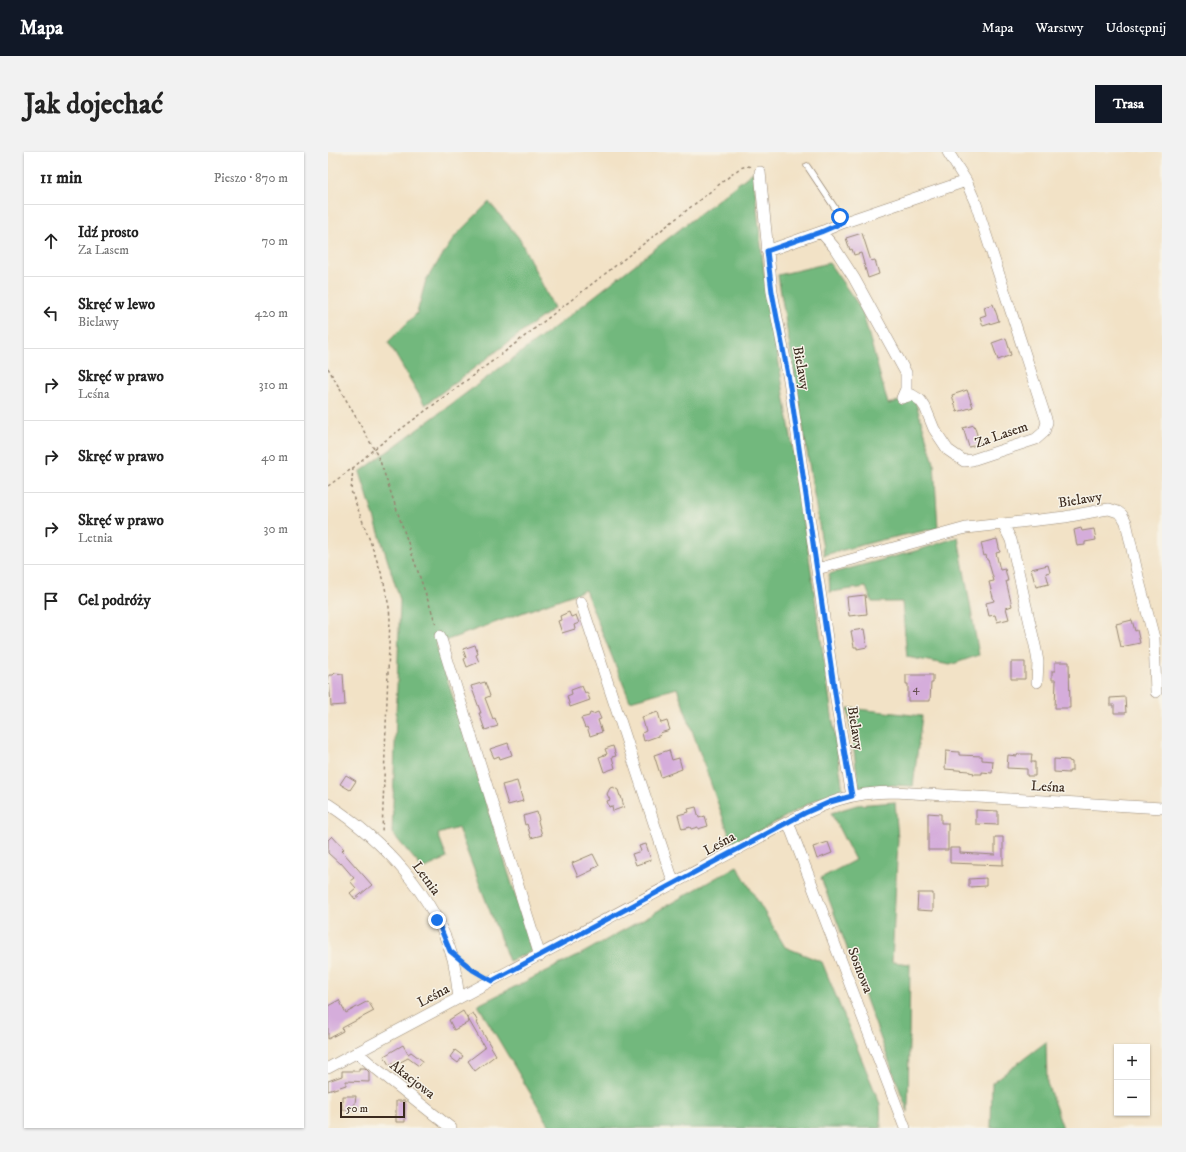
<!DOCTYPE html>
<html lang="pl">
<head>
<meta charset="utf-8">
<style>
  :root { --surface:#fff; --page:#f2f2f2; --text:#222; --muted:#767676; --line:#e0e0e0; --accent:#111827 }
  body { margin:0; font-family:"IM FELL DW Pica",serif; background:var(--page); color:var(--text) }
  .controls { position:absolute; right:12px; bottom:12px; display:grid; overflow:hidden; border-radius:0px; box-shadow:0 1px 3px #0004 }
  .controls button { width:36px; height:36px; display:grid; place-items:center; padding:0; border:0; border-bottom:1px solid var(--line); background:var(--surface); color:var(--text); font:20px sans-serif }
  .scale { position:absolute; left:12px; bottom:10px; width:65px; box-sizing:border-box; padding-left:4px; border:2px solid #3b2a1e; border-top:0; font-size:11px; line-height:14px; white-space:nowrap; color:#3b2a1e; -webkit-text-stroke:3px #f7f3e8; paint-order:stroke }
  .stop { position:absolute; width:12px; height:12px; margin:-9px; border:3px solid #1a73e8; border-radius:50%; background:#fff }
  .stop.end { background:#1a73e8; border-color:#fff; box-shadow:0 1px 4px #0008 }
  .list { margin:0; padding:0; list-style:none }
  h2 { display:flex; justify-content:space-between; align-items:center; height:52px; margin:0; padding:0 16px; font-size:17px }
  h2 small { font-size:13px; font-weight:400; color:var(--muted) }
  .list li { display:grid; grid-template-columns:26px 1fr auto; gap:12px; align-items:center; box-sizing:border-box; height:72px; padding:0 16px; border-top:1px solid var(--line) }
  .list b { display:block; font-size:15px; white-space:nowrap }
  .list p { margin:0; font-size:13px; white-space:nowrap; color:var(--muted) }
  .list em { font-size:13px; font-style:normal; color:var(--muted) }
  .icon { flex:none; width:22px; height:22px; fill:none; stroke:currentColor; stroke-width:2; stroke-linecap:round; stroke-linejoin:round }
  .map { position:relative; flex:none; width:834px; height:976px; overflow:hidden; border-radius:0px }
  header { display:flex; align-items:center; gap:24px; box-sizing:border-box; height:56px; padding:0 20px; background:var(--accent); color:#fff }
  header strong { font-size:19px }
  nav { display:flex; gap:22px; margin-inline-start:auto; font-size:14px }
  .intro { display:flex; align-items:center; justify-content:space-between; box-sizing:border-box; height:96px; padding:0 24px }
  h1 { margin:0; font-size:28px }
  .button { padding:10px 18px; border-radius:0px; background:var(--accent); color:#fff; font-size:14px; font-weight:700 }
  main { display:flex; gap:24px; padding:0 24px }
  aside { flex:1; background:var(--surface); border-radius:0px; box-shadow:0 1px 3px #0004 }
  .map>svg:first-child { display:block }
</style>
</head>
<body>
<header>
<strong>Mapa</strong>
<nav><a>Mapa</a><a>Warstwy</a><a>Udostępnij</a></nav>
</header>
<div class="intro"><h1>Jak dojechać</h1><a class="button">Trasa</a></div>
<main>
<aside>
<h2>11 min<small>Pieszo · 870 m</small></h2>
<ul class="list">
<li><svg class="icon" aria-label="ahead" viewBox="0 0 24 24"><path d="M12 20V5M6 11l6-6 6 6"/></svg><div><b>Idź prosto</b><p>Za Lasem</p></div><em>70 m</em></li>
<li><svg class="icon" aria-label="left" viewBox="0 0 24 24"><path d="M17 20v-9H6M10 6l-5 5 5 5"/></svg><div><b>Skręć w lewo</b><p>Bielawy</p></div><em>420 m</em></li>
<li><svg class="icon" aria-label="right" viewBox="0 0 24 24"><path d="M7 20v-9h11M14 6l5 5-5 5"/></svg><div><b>Skręć w prawo</b><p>Leśna</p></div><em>310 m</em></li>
<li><svg class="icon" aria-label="right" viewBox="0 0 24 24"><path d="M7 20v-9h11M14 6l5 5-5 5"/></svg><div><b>Skręć w prawo</b></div><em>40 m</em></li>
<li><svg class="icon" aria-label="right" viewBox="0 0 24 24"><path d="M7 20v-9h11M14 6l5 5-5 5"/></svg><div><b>Skręć w prawo</b><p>Letnia</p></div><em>30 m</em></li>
<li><svg class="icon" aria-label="arrive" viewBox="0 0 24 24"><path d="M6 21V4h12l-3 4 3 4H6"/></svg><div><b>Cel podróży</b></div></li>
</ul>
</aside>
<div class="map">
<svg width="834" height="976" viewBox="0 0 834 976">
  <rect width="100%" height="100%" fill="#f7f3e8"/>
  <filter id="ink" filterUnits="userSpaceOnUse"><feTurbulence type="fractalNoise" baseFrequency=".025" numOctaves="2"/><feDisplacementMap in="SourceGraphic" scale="8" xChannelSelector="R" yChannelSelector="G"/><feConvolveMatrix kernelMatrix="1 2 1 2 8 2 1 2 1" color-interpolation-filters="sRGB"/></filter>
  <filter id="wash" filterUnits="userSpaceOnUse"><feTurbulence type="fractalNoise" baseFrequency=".012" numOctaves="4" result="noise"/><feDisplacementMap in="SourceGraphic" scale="16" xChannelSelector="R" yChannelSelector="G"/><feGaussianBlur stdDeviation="0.9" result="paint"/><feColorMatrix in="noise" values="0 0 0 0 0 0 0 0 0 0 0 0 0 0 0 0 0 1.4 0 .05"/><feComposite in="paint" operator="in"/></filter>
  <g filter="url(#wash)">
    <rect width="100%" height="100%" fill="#f2e2c6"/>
    <path fill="#72b87d" stroke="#56714e" d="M 425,20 L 436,120 L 469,322 L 515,639 L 489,647 L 405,694 L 349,536 L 302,549 L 257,438 L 108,492 L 205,799 L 181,809 L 130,676 L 110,682 L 119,706 L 95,717 L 64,681 L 72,448 L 32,320 L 227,175 Z
      M 161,50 L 191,86 L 226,156 L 97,253 L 60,190 L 89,161 L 98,128 L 128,83 Z
      M 501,111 L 534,158 L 560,252 L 586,245 L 606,311 L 610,376 L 553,388 L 496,403 L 450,123 Z
      M 630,385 L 651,503 L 622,513 L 579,505 L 574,450 L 544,450 L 538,435 L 502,440 L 501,422 L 591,398 Z
      M 520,556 L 594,564 L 585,634 L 563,633 L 531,636 Z
      M 567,650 L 570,687 L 564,810 L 582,812 L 580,960 L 493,726 L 527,708 L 503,661 L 529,653 Z
      M 409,714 L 457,795 L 494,810 L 552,952 L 553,976 L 223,976 L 150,853 L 255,801 Z
      M 718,890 L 719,931 L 735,976 L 663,976 L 664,931 Z"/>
    <g id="blocks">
      <path fill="#d5addb" d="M 534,81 L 543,109 L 547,108 L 551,122 L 540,126 L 533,101 L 526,103 L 524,97 L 522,98 L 518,86 Z
        M 665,152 L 671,169 L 655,174 L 652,165 L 658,163 L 656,155 Z
        M 678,186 L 683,203 L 670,208 L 664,191 Z
        M 639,238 L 645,255 L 629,260 L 624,243 Z
        M 646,273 L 652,292 L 641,295 L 635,276 Z
        M 753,376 L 754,379 L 766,377 L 768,388 L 757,390 L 757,393 L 749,394 L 746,378 Z
        M 669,387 L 672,400 L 668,401 L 672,418 L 677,417 L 680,429 L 678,429 L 684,454 L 678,456 L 681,467 L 669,470 L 667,463 L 661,464 L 658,451 L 666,449 L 661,430 L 666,429 L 660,408 L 659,408 L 658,403 L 656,404 L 653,391 Z
        M 720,413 L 722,420 L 718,421 L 721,432 L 708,435 L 703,417 Z
        M 537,443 L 539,462 L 521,464 L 519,445 Z
        M 241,460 L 243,465 L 248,463 L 251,471 L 246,473 L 247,477 L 234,481 L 230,469 L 233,468 L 232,464 Z
        M 804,468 L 807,479 L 809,478 L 812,491 L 793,495 L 788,472 Z
        M 536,477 L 539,495 L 529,497 L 529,495 L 526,495 L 523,479 Z
        M 147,493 L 150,502 L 148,503 L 151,510 L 139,515 L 136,507 L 138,506 L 135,497 Z
        M 683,510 L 697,510 L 697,527 L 683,527 Z
        M 727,510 L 741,510 L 742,556 L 727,556 L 728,528 L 724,528 L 724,519 L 727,519 Z
        M 7,521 L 15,522 L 17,553 L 3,554 L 1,523 L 5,523 Z
        M 578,523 L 605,523 L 605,531 L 603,531 L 602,549 L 580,549 L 580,532 L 578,532 Z
        M 157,530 L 162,544 L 157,546 L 165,567 L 167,566 L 170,574 L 157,578 L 151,561 L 153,561 L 143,534 Z
        M 254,534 L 257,541 L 259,540 L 262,548 L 242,555 L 239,544 L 244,542 L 243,538 Z
        M 797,545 L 798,561 L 786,561 L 786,553 L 782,553 L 782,546 Z
        M 270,560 L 273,567 L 270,568 L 274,580 L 262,584 L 259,575 L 257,576 L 253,566 L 261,564 L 262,561 L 265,562 Z
        M 330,560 L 333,571 L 339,569 L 342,578 L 332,581 L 333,583 L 316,589 L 314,581 L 318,579 L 314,565 Z
        M 180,591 L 184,603 L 172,607 L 171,604 L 166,606 L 162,597 Z
        M 285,594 L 288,604 L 284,605 L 287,616 L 276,620 L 271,605 L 279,602 L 277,597 Z
        M 341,598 L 344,608 L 351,606 L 354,617 L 333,625 L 326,603 Z
        M 618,599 L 631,600 L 631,603 L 654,604 L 654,608 L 665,609 L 664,621 L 654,620 L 654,622 L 645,622 L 646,621 L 641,620 L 641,619 L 617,617 Z
        M 690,602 L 704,602 L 703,610 L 707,610 L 707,624 L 699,624 L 699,617 L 679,616 L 680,603 L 689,604 Z
        M 726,607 L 741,608 L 741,609 L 744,610 L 744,619 L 741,619 L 741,621 L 726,620 Z
        M 18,623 L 28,629 L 22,638 L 12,632 Z
        M 189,629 L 195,649 L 180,653 L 174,633 Z
        M 285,635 L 290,638 L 292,644 L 293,644 L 296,655 L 285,659 L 284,654 L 281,655 L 279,649 L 282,648 L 279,642 L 282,636 Z
        M 368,655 L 371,666 L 377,664 L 380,674 L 370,677 L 370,675 L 363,677 L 362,675 L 354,677 L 350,663 L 361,660 L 360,657 Z
        M 648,658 L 670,659 L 670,673 L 648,672 Z
        M 209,660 L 211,668 L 210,669 L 214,683 L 203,686 L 199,672 L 197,673 L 195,664 Z
        M 600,661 L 613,662 L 613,671 L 620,671 L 620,698 L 600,698 Z
        M 4,684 L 16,697 L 14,699 L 44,733 L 27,747 L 22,741 L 28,736 L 22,729 L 26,726 L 13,711 L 12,712 L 0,701 L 0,688 Z
        M 667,685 L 675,685 L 675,713 L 622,711 L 622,696 L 632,696 L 632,701 L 667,703 Z
        M 500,690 L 504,701 L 489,707 L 485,695 Z
        M 318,692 L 323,708 L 308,713 L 304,702 L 313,699 L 311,694 Z
        M 265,702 L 271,714 L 264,717 L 265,718 L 250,725 L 244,711 Z
        M 658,726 L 658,734 L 641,735 L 641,727 Z
        M 590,741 L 605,741 L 605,759 L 589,758 Z
        M 11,848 L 18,861 L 40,849 L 46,859 L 14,876 L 15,879 L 0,887 L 0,854 Z
        M 135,859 L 141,870 L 126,878 L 121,868 Z
        M 145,861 L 150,870 L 149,871 L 168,903 L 147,919 L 140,909 L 157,896 L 139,865 Z
        M 75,893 L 80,902 L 83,900 L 95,909 L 91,914 L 80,906 L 69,912 L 68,909 L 61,913 L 56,904 Z
        M 127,898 L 135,904 L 130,911 L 122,905 Z
        M 31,916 L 37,916 L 41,920 L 41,930 L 18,929 L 18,933 L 0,939 L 0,929 L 14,924 L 14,919 L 31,919 Z
        M 14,944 L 28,944 L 26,958 L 14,958 Z
        M 68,949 L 77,949 L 77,970 L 68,970 Z"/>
    </g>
  </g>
  <g filter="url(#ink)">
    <use href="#blocks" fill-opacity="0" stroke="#968672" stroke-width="1"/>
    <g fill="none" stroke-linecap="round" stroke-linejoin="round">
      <g stroke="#968672" stroke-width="7">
        <path id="lane" d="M 479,14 L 511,62 L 514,71"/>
      </g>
      <g stroke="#968672" stroke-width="12">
        <path id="street" d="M 620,0 L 638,29 L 648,52 L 719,270 L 716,280 L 708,287 L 644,308 L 636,309 L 620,298 L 606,277 L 597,255 L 592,248 L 584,243 L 574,246 L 578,237 L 578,221 L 526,126 L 506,95 L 493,80 L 514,71 L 638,29
          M 432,20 L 444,140 L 461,228 L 511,568 L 524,644
          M 439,99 L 493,80
          M 675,372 L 683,388 L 708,498 L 710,510 L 709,530
          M 489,417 L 638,376 L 737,365 L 774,358 L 781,357 L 790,360 L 794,363 L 798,370 L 811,429 L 826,486 L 828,540
          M 253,450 L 346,732
          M 112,484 L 212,804
          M 0,652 C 55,688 106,742 125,807 C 128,820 129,833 131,846
          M 460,670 L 577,976
          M 29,900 L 46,915 L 123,976
          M 0,916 L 460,670 C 499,650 523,640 567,640 L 834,656"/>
      </g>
      <path stroke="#968672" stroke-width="1.5" stroke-dasharray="3 3" stroke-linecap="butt" d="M 0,216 L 46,297 L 52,309 L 109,475
        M 25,316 L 23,339 L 41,386 L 55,426 L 61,455 L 62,467 L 54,681
        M 0,334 L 25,316 L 46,297 L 170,205 L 354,62 L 412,16 L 419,14 L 424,15
        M 136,810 L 154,823"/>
      <use href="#lane" stroke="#fff" stroke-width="5.5"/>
      <use href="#street" stroke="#fff" stroke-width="11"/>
    </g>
  </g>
  <g fill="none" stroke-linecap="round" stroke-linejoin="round" filter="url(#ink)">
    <path stroke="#1a73e8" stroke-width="5" d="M 109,768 L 122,799 L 145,818 L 164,829 L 477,661 L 502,650 L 524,644 L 511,568 L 461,228 L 444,140 L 439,99 L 493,80 L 514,71 L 512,65"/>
  </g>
  <g text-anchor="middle" stroke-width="3" stroke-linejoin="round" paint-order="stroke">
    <g font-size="12" fill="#624b4d">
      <text x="588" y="540">4</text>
    </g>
    <g font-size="14" fill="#3b2a1e" stroke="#f7f3e8">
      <text transform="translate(474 216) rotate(80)" y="5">Bielawy</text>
      <text transform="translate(673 282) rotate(-19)" y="5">Za Lasem</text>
      <text transform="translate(752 347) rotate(-9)" y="5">Bielawy</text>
      <text transform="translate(528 576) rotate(81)" y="5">Bielawy</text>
      <text transform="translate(720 634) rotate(3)" y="5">Leśna</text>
      <text transform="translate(391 691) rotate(-29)" y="5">Leśna</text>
      <text transform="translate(99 726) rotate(54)" y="5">Letnia</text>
      <text transform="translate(533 818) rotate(69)" y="5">Sosnowa</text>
      <text transform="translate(105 843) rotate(-28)" y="5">Leśna</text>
      <text transform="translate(85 927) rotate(38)" y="5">Akacjowa</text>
    </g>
  </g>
</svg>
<div class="controls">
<button>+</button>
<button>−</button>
</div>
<div class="scale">50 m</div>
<div class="stop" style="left:512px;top:65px"></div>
<div class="stop end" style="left:109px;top:768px"></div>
</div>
</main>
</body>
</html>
